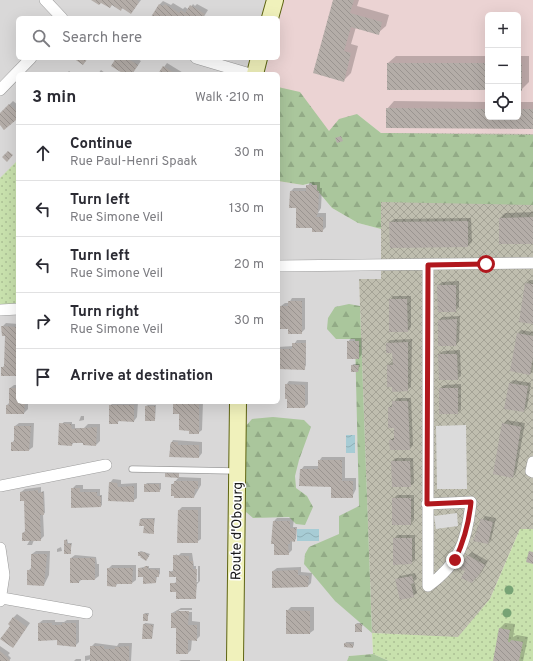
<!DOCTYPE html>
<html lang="en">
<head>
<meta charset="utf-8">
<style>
  :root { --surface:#fff; --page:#f7f7f7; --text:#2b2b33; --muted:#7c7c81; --line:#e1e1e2 }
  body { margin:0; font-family:Overpass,sans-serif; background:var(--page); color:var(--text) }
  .controls { position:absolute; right:12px; top:12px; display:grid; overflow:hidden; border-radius:6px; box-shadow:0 4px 16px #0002 }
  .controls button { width:36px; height:36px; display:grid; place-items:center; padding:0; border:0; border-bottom:1px solid var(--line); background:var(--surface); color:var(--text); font:20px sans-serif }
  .stop { position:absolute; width:12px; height:12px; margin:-9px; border:3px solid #b0171d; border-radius:50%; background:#fff }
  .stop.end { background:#b0171d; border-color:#fff; box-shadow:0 1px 4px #0008 }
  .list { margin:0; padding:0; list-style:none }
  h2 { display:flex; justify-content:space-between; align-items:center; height:52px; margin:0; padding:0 16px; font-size:17px }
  h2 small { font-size:13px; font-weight:400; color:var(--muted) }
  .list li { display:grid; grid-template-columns:26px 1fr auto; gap:12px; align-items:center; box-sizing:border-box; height:56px; padding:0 16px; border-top:1px solid var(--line) }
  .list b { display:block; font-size:15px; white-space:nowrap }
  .list p { margin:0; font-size:13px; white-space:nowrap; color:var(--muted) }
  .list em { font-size:13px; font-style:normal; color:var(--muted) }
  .icon { flex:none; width:22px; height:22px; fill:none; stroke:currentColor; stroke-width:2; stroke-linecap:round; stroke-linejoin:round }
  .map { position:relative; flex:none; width:533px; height:661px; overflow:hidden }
  .search { position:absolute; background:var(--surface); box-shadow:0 4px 16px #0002; left:16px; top:16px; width:264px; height:44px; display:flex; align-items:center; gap:10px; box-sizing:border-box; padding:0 14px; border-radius:6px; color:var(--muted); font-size:15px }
  .panel { position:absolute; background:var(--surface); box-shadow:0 4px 16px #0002; left:16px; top:72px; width:264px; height:332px; border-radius:6px }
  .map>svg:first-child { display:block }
</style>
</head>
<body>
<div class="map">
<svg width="533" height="661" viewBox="0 0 533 661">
  <defs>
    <pattern id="construction-cross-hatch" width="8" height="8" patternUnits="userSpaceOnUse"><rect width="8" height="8" fill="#bfbeaf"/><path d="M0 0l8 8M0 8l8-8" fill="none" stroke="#a4a396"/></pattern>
    <pattern id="grass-dots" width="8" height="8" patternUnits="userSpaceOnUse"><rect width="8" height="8" fill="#c8e1ad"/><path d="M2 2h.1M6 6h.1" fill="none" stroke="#abc094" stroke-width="1.8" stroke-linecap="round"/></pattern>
    <pattern id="forest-firs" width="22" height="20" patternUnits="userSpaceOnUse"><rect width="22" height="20" fill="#aac69c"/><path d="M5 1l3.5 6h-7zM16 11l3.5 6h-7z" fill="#92aa86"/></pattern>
    <pattern id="water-waves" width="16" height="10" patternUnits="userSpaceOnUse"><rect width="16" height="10" fill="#a7ccd5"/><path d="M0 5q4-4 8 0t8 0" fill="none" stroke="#8fafb6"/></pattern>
    <pattern id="building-back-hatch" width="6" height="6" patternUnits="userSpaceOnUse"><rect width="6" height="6" fill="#b4ada8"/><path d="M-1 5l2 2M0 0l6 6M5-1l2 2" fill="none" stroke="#9a9490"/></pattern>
  </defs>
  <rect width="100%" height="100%" fill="#ece8e2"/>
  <path fill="#d9d8d8" d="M 0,0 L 284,0 L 278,24 L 278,18 L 18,18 L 18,58 L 269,58 L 265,74 L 18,74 L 18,402 L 278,402 L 278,181 L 303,185 L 311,183 L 332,208 L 358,223 L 381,229 L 381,280 L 359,280 L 373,654 L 349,656 L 347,661 L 0,661 Z"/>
  <path fill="#ebd3d3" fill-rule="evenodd" d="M 284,0 L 533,0 L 533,135 L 381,133 L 357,114 L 303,185 L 278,181 L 278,74 L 265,74 L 269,58 L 278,58 L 278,24 ZM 488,15 L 518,15 L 518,117 L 488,117 Z"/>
  <path fill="url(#construction-cross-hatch)" d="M 381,133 L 533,134 L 533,529 L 520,529 L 490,599 L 458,638 L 372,633 L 359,279 L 381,279 Z"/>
  <path fill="url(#grass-dots)" d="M 18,160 L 18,309 L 0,310 L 0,178 Z
    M 520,529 L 533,529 L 533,661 L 389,661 L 373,654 L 372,633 L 458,637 L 490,599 Z"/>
  <path fill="url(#forest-firs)" d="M 278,87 L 300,92 L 329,131 L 339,119 L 357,114 L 381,133 L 533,135 L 533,205 L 381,202 L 381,229 L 358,223 L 332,208 L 311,183 L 303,185 L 278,181 Z
    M 349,304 L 360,306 L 372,633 L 335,601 L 304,564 L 305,554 L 309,547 L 339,534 L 339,516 L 359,506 L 355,339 L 336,339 L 327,329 L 328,318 L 335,307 Z
    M 273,417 L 304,420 L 311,427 L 299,460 L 295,476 L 296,488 L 307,496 L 313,507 L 305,525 L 296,524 L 289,517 L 253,518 L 246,512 L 245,427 L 252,419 Z
    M 373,654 L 389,661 L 347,661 L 349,656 Z"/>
  <path fill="#dbdbdb" d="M 466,425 L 467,489 L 437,489 L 436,426 Z
    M 457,513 L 458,526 L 436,529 L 434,516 Z"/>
  <path fill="url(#water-waves)" d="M 346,435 L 355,435 L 355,453 L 346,453 Z
    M 297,529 L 319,529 L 319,541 L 297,541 Z"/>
  <path fill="#0003" d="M 93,0 L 141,0 L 131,13 L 123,8 L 120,10 L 112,4 Z
    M 334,0 L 359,0 L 357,6 L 389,15 L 386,26 L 378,33 L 356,27 L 351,44 L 358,46 L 351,73 L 343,81 Z
    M 163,1 L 171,5 L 173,3 L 183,9 L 185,7 L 189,10 L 193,4 L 195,6 L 197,4 L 208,10 L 203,18 L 154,18 L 160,4 Z
    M 396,56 L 488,56 L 488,89 L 388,63 Z
    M 518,56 L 529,56 L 529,82 L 521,90 L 518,90 Z
    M 117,58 L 136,58 L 141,61 L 132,74 L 125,74 Z
    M 167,63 L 185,74 L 159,74 Z
    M 101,70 L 105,73 L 105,74 L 98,74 Z
    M 69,71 L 73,74 L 66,74 Z
    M 13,101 L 18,105 L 18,116 L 0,124 L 0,114 Z
    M 394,101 L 488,102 L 488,117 L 518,117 L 518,102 L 533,102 L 533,128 L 387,109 Z
    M 310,182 L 320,182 L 320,188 L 322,188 L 321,208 L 318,213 L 326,213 L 326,227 L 322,231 L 313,227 L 297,207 L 291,191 L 294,188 L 307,188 Z
    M 533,212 L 533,243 L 500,218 L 505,213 Z
    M 471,218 L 472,242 L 468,246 L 390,222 L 394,219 Z
    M 530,280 L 533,280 L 533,323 L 526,283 Z
    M 459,281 L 459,307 L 455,311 L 438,285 L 442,282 Z
    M 393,296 L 411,296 L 411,327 L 408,331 L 390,300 Z
    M 292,298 L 305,298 L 305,329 L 301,333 L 289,328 L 281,306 L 285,303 L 289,303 Z
    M 460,316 L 459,341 L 456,345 L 439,320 L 442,317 Z
    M 6,323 L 18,324 L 18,375 L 2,368 L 6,364 L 6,335 L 2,327 Z
    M 521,330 L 533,332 L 533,370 L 530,374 L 518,333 Z
    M 351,338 L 362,338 L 362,354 L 359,358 L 348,342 Z
    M 412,339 L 411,387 L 407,390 L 388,386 L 388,365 L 393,361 L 393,352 L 387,343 L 390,340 Z
    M 297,340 L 306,340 L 306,365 L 305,367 L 278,368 L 278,347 L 293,346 Z
    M 460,350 L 461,376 L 457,379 L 439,354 L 443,351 Z
    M 354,364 L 360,364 L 358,371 L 352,365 Z
    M 513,380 L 531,383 L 527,407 L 524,411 L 510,383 Z
    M 289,381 L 308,382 L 308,404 L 305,407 L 288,398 L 286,385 Z
    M 461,384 L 461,410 L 457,413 L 440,388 L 444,385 Z
    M 14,385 L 18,385 L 18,402 L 28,402 L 28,409 L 24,413 L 7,405 L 10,402 L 10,388 Z
    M 397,398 L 411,398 L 413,445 L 410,449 L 390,440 L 395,437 L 395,426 L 389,408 Z
    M 114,402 L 138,402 L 137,417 L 134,421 L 120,420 L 117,423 L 110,406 Z
    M 174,402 L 203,402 L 202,430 L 198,433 L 190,430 Z
    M 148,405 L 156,405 L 155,420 L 146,406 Z
    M 81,416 L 84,416 L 84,420 L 79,421 Z
    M 507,420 L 525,423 L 516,473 L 513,477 L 503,424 Z
    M 62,422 L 72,422 L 72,424 L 75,424 L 75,428 L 84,428 L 88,424 L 100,424 L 100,441 L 96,445 L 84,440 L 74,442 L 72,445 L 62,424 L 64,422 Z
    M 19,423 L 34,423 L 33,447 L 29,450 L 12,450 L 12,443 L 15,439 L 15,426 Z
    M 173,440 L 202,442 L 202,453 L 199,457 L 170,456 L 170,445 Z
    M 322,457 L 345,457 L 345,478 L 356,478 L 356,489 L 352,497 L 301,470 L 304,466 L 319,466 L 319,461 Z
    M 396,458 L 413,458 L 414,483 L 410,486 L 392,461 Z
    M 179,477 L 201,478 L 201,485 L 194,497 L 175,495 L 172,485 Z
    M 113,479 L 121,480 L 121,484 L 137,483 L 137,498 L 133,501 L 110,483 Z
    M 147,483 L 161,483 L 161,489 L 159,491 L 145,485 Z
    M 76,485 L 83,485 L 83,489 L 100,489 L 100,495 L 102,495 L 102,505 L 101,506 L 72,489 Z
    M 41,487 L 41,492 L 44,491 L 45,513 L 43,514 L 44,536 L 40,540 L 34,540 L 32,545 L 27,545 L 30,540 L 23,533 L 26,530 L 25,500 L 21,492 L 25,489 Z
    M 397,495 L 414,495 L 414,520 L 411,524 L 393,499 Z
    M 182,507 L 201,507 L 201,539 L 197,542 L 179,510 Z
    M 485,516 L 496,518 L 491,540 L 488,543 L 475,540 L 477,528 Z
    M 142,518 L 155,518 L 153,533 L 145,525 L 141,519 Z
    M 277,518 L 294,518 L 293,527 L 297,527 L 296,539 L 292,541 L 292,550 L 288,554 L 274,521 Z
    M 397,535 L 415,535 L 415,560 L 411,563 L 394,539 Z
    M 67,539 L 68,543 L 72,543 L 70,553 L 65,540 Z
    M 61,547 L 62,551 L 57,552 L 57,549 Z
    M 36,551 L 50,551 L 49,575 L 44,585 L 28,571 L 32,567 L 32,554 Z
    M 141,551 L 150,554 L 147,559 L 139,552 Z
    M 472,552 L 488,561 L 481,573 L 472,582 L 466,571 L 468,556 Z
    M 181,553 L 192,553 L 194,566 L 196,566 L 196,582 L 198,582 L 198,566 L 200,566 L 200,581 L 197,584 L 195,598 L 177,590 L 171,584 L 177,582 L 178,575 L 170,572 L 174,570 L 174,556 L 177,554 L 176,558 Z
    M 75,555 L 96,557 L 97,564 L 99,564 L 99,576 L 95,579 L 82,579 L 79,582 L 71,558 Z
    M 112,565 L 136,565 L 136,580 L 132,583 L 118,583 L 116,586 L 108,569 Z
    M 149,566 L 149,568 L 160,568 L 160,574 L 157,576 L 156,582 L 144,576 L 139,568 Z
    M 301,567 L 301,572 L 312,573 L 311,583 L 308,586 L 273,571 L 277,568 Z
    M 415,573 L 417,579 L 414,581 L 417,593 L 413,596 L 396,580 L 400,576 Z
    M 291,607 L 314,607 L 314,630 L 310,633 L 287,611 Z
    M 181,608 L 192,608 L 192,610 L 179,610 L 179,612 L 192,612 L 192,621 L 200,622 L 200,636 L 196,640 L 192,639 L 191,650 L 188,653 L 172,613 Z
    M 145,613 L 149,613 L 147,620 L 144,614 Z
    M 17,614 L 30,623 L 13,647 L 11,625 L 14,617 Z
    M 43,620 L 55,620 L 55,622 L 64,622 L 67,620 L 79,620 L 79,642 L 75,646 L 58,639 L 39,623 Z
    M 145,623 L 154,624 L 152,638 L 144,625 Z
    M 357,623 L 363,623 L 361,631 L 356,624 Z
    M 505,623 L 515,624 L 513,637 L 517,635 L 528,637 L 523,661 L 494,661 L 500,628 Z
    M 346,642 L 354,642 L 354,645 L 353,647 L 345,644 Z
    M 95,643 L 117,646 L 119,643 L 132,643 L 131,661 L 91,661 L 91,659 L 85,661 L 85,656 L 91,655 L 91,647 Z
    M 0,646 L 10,653 L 8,655 L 11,658 L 9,661 L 0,661 Z
    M 76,659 L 81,659 L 81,661 L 74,661 Z
    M 181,660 L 200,660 L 200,661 L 179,661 Z"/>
  <path fill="url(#building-back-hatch)" d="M 91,0 L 137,0 L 139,2 L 131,14 L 122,8 L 121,11 L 112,5 L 110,8 L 101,3 L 99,5 Z
    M 333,0 L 354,0 L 350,13 L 382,22 L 379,35 L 351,27 L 344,51 L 351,53 L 344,82 L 313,73 Z
    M 159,4 L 163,6 L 165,4 L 179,13 L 181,10 L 185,13 L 190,5 L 205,14 L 202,18 L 153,18 L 151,17 Z
    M 73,58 L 88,58 L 83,65 Z
    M 116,58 L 127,58 L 138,65 L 132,74 L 124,74 L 111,66 Z
    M 387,63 L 488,63 L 488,90 L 387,90 Z
    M 518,63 L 522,63 L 522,91 L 518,91 Z
    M 163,66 L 176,74 L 158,74 Z
    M 9,104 L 18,112 L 18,122 L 16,120 L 4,130 L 0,125 L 0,113 Z
    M 386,108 L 488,109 L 488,117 L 518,117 L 518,109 L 533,109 L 533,129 L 386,128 Z
    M 341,136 L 343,141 L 337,143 L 335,138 Z
    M 8,151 L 13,155 L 7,162 L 2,157 Z
    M 306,185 L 317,185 L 317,191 L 319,191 L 318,213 L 316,217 L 323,217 L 323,232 L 312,232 L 312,228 L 296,228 L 296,208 L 289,208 L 290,191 L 306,191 Z
    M 533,217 L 533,244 L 499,244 L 499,218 Z
    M 468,221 L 468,247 L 390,248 L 389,222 Z
    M 525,283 L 533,284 L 533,324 L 519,322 Z
    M 437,285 L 456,285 L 456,312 L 438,312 Z
    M 389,299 L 407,299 L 408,332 L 389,332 Z
    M 288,301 L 302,301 L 302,334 L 288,334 L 288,329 L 280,329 L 280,306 L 288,306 Z
    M 457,319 L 456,346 L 438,346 L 438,320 Z
    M 1,326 L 18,327 L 18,376 L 1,376 L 1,367 L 4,367 L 5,336 L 2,336 Z
    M 517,333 L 533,336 L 533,357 L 530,375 L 510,371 Z
    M 347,341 L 359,341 L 359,359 L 347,359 Z
    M 408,342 L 408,391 L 392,392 L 392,387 L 387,387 L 387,365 L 393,365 L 392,353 L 386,353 L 386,343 Z
    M 292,343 L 306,343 L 305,370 L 278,369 L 278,349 L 292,349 Z
    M 438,354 L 457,354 L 458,380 L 439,380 Z
    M 351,365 L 359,365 L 358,372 L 351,372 Z
    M 509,383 L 528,386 L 524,412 L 504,409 Z
    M 285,384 L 305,385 L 305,408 L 287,408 L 287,399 L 285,399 Z
    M 9,388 L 18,388 L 18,402 L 25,402 L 24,414 L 6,414 L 6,405 L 9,405 Z
    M 439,388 L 458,388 L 458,414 L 439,414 Z
    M 392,401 L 408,401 L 410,450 L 390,450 L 389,440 L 394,440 L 394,428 L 388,428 L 388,407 L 392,407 Z
    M 173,402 L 199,402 L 199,434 L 189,434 L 189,431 L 179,430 L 179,414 L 173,414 Z
    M 109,405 L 134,405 L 134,422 L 118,421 L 118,424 L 109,424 Z
    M 145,406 L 155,406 L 155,421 L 145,421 Z
    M 59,423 L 71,424 L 72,429 L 97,427 L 96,446 L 83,445 L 83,443 L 72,443 L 72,446 L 58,445 Z
    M 502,423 L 521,427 L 513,478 L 493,474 Z
    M 14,426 L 31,426 L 29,451 L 11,451 L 11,442 L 14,442 Z
    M 171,442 L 178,442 L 178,445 L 199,445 L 199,458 L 169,457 Z
    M 318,460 L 342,460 L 342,481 L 353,481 L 353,498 L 331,498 L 331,487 L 299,486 L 300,469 L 318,469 Z
    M 391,461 L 410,461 L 411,487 L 392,487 Z
    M 165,472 L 179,473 L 179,478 L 165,477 Z
    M 174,481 L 198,481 L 198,489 L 195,489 L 194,498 L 174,498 L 174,496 L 171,496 L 171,484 L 174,484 Z
    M 109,482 L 117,483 L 118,487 L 134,486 L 134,502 L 108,501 Z
    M 144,484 L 159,484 L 160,492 L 144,492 Z
    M 71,488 L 80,488 L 80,492 L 97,492 L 97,496 L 101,496 L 101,507 L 71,508 Z
    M 38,490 L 38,493 L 43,492 L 44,515 L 40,515 L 41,541 L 22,541 L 22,533 L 25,532 L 24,501 L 20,501 L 20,492 Z
    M 392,498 L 411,498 L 411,525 L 392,525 Z
    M 178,510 L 198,510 L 198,543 L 177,543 Z
    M 140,519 L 154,519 L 154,534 L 143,533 L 144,526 L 139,526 Z
    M 481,519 L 493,522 L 488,544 L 473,541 Z
    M 273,521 L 290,521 L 290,528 L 296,528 L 295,542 L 290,541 L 290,544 L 288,544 L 289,555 L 274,555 L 274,544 L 271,544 Z
    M 393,538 L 412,538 L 412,564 L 393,565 Z
    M 64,540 L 67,540 L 67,544 L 71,544 L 71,554 L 64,554 Z
    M 529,551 L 533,552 L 533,564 L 526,562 Z
    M 138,552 L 144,552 L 149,556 L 146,561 L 140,557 L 141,556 L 138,556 Z
    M 31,554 L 47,554 L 44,586 L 27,585 L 27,570 L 31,570 Z
    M 173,555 L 189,556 L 189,561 L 193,561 L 193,569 L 197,569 L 196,599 L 176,599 L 176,592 L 170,592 L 170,583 L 176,583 L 176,577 L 169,577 L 169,571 L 173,572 Z
    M 467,555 L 485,565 L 477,578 L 476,577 L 472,583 L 461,578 L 465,571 L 460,569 Z
    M 70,558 L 95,558 L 95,580 L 79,580 L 79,583 L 70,583 Z
    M 145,566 L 148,566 L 148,569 L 159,570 L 159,577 L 154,577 L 156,578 L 156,583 L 143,584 L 143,577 L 138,577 L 138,568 L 144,568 Z
    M 107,568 L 133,568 L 132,584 L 116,584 L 116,587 L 107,586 Z
    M 298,570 L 298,575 L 309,576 L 308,587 L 272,588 L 272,571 Z
    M 412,576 L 414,583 L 411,584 L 414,597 L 400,600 L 395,579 Z
    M 286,610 L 310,611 L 310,634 L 286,634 Z
    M 176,611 L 189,611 L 188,625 L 197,625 L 197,641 L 188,640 L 188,654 L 176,654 L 176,628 L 171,628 L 171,613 L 176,613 Z
    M 143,614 L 148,614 L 148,621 L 143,621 Z
    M 13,617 L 27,627 L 13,648 L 0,639 L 10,626 L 8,624 Z
    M 38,623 L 52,623 L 52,625 L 62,625 L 62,623 L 76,623 L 76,647 L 57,645 L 57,640 L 38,641 Z
    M 143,624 L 153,625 L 152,639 L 142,639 Z
    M 355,624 L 362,624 L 362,632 L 355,632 Z
    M 499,628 L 510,630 L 508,642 L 510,642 L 511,640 L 523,642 L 519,661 L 493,661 Z
    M 344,643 L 353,644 L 353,648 L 344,647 Z
    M 90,646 L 104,646 L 104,649 L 115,649 L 115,647 L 129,646 L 129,661 L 90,661 Z
    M 0,651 L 7,657 L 10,661 L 0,661 Z"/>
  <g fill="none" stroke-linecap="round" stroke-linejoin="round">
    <g stroke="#9c9c9c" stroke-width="7">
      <path id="lane" d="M 132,469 L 235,471"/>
    </g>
    <g stroke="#9c9c9c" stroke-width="12">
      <path id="street" d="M 45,0 L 62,18
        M 196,58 L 250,74
        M 0,90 L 31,58
        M 278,266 L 533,263
        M 0,310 L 18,309
        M 533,462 L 531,471 L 533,472
        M 0,486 L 106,465
        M 427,504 L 471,502 C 467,540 460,563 428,586 L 428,265
        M 0,548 L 4,575 L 0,601
        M 2,598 L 87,613"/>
    </g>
    <g stroke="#5e6411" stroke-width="18">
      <path id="secondary" d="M 270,18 L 275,0
        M 255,74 L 259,58
        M 235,661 L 238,402"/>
    </g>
    <use href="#lane" stroke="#fff" stroke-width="5.5"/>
    <use href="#street" stroke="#fff" stroke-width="11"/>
    <use href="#secondary" stroke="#f0f1bb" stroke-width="16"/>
  </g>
  <g fill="#77a375">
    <circle cx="509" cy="590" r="4.5"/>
    <circle cx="507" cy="613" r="4.5"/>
  </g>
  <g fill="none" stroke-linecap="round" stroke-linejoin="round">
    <path stroke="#b0171d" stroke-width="5" d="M 455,560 C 464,541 469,523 471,502 L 427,504 L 428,265 L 486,264"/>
  </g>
  <g text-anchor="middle" stroke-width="3" stroke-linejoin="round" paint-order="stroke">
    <g font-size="14" fill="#1b1b1b" stroke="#fff">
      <text transform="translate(236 531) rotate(-89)" y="5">Route d'Obourg</text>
    </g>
  </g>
</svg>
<div class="controls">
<button>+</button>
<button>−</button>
<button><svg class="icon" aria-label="locate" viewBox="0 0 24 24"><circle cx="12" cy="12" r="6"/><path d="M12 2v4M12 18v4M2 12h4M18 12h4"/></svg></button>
</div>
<div class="stop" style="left:486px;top:264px"></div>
<div class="stop end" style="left:455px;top:560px"></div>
<div class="search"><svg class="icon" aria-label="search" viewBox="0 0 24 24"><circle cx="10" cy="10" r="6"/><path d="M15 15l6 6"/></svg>Search here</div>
<section class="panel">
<h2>3 min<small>Walk · 210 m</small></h2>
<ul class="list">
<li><svg class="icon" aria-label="ahead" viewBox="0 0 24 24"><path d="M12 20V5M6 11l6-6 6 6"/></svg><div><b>Continue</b><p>Rue Paul-Henri Spaak</p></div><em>30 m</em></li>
<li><svg class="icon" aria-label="left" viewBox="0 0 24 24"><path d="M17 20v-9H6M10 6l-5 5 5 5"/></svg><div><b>Turn left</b><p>Rue Simone Veil</p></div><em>130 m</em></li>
<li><svg class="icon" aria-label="left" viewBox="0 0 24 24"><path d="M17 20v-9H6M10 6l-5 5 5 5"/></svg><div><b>Turn left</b><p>Rue Simone Veil</p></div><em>20 m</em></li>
<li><svg class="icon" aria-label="right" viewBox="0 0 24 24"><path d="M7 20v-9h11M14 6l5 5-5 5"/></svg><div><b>Turn right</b><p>Rue Simone Veil</p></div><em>30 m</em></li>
<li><svg class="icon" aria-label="arrive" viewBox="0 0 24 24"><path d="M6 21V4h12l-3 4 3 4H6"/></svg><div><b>Arrive at destination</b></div></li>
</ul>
</section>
</div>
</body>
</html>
